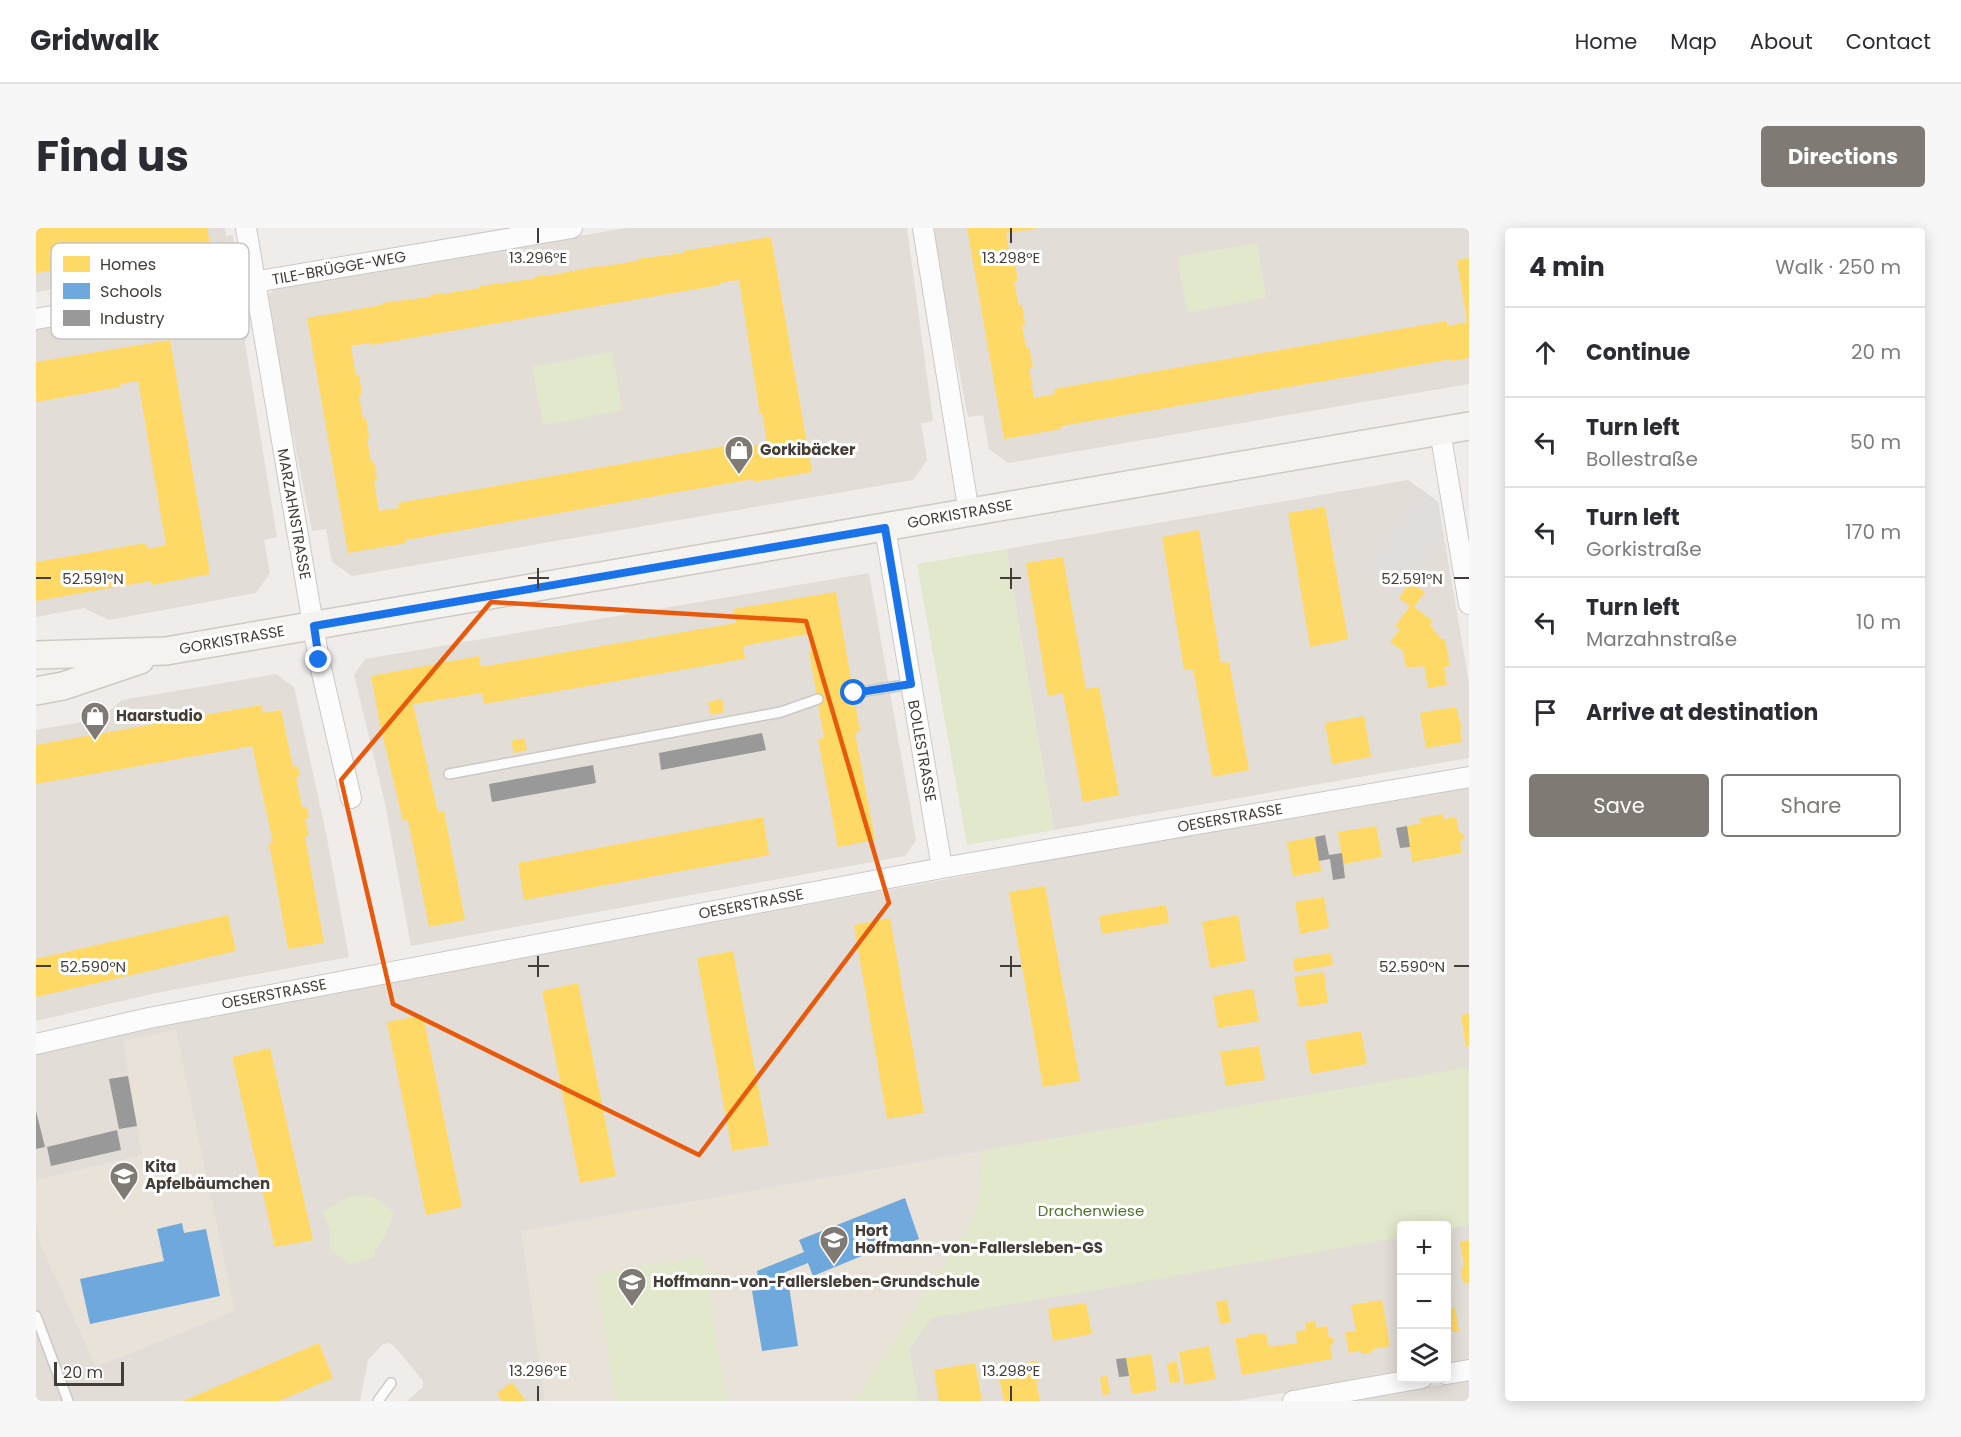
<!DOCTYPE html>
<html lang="en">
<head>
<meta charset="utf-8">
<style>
  :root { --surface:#fff; --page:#f7f7f7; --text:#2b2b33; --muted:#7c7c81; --line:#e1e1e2; --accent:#807a75 }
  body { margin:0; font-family:Poppins,sans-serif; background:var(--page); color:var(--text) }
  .controls { position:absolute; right:18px; bottom:18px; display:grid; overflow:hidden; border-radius:6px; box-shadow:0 3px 15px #0003 }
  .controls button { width:54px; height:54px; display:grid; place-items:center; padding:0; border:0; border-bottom:2px solid var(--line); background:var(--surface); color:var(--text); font:30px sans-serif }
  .scale { position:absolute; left:18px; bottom:15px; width:70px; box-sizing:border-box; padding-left:6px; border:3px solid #443c36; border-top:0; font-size:16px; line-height:21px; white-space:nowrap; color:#443c36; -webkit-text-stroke:4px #fff; paint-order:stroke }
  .stop { position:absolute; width:18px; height:18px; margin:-14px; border:4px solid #1a73e8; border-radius:50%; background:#fff }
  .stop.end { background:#1a73e8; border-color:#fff; box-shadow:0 2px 6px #0008 }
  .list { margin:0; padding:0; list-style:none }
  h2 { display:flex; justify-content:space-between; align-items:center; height:78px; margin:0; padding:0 24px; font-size:26px }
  h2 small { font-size:20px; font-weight:400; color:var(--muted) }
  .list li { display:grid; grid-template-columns:39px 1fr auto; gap:18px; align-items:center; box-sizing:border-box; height:90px; padding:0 24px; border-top:2px solid var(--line) }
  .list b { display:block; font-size:22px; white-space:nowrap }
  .list p { margin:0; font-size:20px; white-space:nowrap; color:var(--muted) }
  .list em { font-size:20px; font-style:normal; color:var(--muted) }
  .actions { display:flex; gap:12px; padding:18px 24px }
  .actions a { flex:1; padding:14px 0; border:2px solid var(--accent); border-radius:6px; text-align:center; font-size:21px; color:var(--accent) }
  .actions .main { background:var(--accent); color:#fff }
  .icon { flex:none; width:33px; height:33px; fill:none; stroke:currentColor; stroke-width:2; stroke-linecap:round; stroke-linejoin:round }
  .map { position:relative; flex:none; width:1433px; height:1173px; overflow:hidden; border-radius:6px }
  header { display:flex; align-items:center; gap:36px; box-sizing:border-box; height:84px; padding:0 30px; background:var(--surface); border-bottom:2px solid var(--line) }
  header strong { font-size:28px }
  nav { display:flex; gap:33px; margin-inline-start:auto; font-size:21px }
  .intro { display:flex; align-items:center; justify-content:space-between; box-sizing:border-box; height:144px; padding:0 36px }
  h1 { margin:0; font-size:42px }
  .button { padding:15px 27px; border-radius:6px; background:var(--accent); color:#fff; font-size:21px; font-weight:700 }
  main { display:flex; gap:36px; padding:0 36px }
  aside { flex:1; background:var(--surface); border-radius:6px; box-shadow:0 3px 15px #0003 }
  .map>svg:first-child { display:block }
</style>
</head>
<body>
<header>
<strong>Gridwalk</strong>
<nav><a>Home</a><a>Map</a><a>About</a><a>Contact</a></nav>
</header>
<div class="intro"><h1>Find us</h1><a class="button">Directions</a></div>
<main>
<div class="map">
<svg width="1433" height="1173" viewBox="0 0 1433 1173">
  <rect width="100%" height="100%" fill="#efecea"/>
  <path fill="#e3ddd7" d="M 0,0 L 189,0 L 190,8 L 197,7 L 201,36 L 198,44 L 193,48 L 160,54 L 157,37 L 0,64 Z
    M 590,0 L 871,0 L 897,193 L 885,195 L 891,232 L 877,252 L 316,348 L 296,334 L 290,301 L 276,303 L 231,76 L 231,68 L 237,62 L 244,59 Z
    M 895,0 L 1433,0 L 1433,156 L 972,235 L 953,221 L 947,187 L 932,189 Z
    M 192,69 L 201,69 L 206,74 L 212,104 L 209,115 L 241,309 L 228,312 L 234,345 L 220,365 L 73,392 L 48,380 L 0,389 L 0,102 Z
    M 1372,252 L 1402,274 L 1433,455 L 1433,530 L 1018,602 L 970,321 Z
    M 833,345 L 880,612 L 869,628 L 375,718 L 349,575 L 318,447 L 329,431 Z
    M 240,446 L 258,459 L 290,605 L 313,729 L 120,765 L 0,793 L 0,502 L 64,491 L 86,472 Z
    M 1433,558 L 1433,1133 L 1411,1136 L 1410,998 L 1366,998 L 1365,1144 L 1201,1173 L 371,1173 L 387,1159 L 387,1153 L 359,1119 L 353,1115 L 347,1116 L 332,1132 L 324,1173 L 0,1173 L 0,824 L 145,792 L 1027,630 Z
    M 1433,1152 L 1433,1173 L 1313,1173 Z"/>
  <path fill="#e9e2d9" d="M 140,802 L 199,1083 L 60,1139 L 4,1015 L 0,996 L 0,952 L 106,927 L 87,813 Z
    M 945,923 L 944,963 L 935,995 L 819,1173 L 509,1173 L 485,1003 Z"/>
  <path fill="#e2e8cb" d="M 1221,15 L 1230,70 L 1151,85 L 1141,29 Z
    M 576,124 L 587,182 L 507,197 L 496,139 Z
    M 970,321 L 1018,602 L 931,617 L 881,336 Z
    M 1433,839 L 1433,997 L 1411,1001 L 1410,998 L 1366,998 L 1365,1009 L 896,1090 L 873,1121 L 883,1173 L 819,1173 L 935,995 L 944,963 L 945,923 Z
    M 327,967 L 344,972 L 358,985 L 350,1006 L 339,1022 L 338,1030 L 313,1036 L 294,1022 L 294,1001 L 286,984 L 312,969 Z
    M 667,1028 L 691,1173 L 580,1173 L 559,1046 Z"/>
  <path fill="#e0dddb" d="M 1384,260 L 1402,274 L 1407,306 L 1363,370 L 1329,344 Z"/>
  <path fill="#ffd966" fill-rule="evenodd" d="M 0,0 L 171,0 L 174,16 L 0,45 Z
    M 931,0 L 1002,0 L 989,3 L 989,2 L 970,5 L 975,36 L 979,35 L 982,53 L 978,54 L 983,78 L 986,77 L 989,96 L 986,97 L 990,120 L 993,119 L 997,139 L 993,139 L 998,170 L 1019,166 L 1018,161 L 1411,93 L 1411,98 L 1431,94 L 1421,32 L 1433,30 L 1433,130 L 1416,133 L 1416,131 L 1025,198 L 1025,201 L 968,211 Z
    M 735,9 L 776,244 L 718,254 L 717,251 L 370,312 L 370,315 L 312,325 L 271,90 L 346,77 L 346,75 L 394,69 L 394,67 L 407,65 L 407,66 L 444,60 L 444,58 L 498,51 L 498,49 L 510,47 L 511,48 L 563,38 L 563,39 L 601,33 L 601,31 L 647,25 L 647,23 ZM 703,52 L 724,186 L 726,185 L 731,215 L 713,218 L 712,214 L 362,275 L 363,280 L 343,283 L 338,253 L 341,252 L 338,233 L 335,234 L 331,210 L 333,209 L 330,190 L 327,191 L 323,167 L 326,166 L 323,147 L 320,148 L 315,118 L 334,115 L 335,117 L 684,57 L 684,55 Z
    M 134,112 L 174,346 L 116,357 L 115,353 L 0,373 L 0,334 L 110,315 L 111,321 L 130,317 L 102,153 L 84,156 L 85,159 L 0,174 L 0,134 Z
    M 1289,279 L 1312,411 L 1274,419 L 1252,285 Z
    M 1163,302 L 1185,435 L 1193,434 L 1213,542 L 1177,549 L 1157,441 L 1148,442 L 1126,309 Z
    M 1027,329 L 1050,461 L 1063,459 L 1083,567 L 1047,574 L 1027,465 L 1012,468 L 990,335 Z
    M 1374,354 L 1389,364 L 1378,379 L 1397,393 L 1394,397 L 1405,411 L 1409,411 L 1414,438 L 1408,439 L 1411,457 L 1392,460 L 1388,438 L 1370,440 L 1367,423 L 1354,414 L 1364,401 L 1359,398 L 1374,378 L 1363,370 Z
    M 800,364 L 824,504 L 819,505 L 839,612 L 802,619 L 782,511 L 788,510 L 773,423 L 775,423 L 772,406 L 707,418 L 709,431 L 448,476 L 446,465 L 377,476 L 402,584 L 408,583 L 429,692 L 393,699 L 372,592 L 367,593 L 344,497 L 335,448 L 443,428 L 445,439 L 700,395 L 697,381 Z
    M 686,471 L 688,484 L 675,487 L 672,474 Z
    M 226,477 L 227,485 L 245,482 L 257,539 L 261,538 L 264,548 L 260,549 L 266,579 L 271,579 L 273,589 L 269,591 L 273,608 L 269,608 L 288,715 L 252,721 L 233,615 L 237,614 L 216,518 L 0,556 L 0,517 Z
    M 1420,479 L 1426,501 L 1424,501 L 1426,514 L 1390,520 L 1384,485 Z
    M 1328,488 L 1335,529 L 1296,536 L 1289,495 Z
    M 488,510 L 491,522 L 478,525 L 475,513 Z
    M 1407,586 L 1408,591 L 1420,589 L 1423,604 L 1427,606 L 1428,610 L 1424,614 L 1426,625 L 1376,634 L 1371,598 L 1385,595 L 1384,590 Z
    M 727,589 L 733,627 L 488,672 L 482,635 Z
    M 1340,598 L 1346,629 L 1307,636 L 1302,604 Z
    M 1279,609 L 1285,643 L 1257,648 L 1251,614 Z
    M 1009,658 L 1044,853 L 1007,859 L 973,664 Z
    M 1288,669 L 1293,700 L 1264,706 L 1259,674 Z
    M 1130,677 L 1133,695 L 1066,706 L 1063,688 Z
    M 192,687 L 200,723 L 0,769 L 0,731 Z
    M 1202,687 L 1210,733 L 1174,740 L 1166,694 Z
    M 854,690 L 888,885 L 851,891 L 818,697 Z
    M 697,723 L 733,917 L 696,923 L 661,730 Z
    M 1295,725 L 1297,737 L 1259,744 L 1257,731 Z
    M 1288,744 L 1292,775 L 1263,779 L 1258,749 Z
    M 542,755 L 580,948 L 544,955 L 506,763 Z
    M 1217,761 L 1223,793 L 1182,800 L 1177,768 Z
    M 1433,786 L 1433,818 L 1430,819 L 1425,787 Z
    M 387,787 L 426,979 L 390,987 L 351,794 Z
    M 1325,803 L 1331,836 L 1275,846 L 1269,813 Z
    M 1223,818 L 1229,852 L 1190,858 L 1184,824 Z
    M 234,820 L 277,1012 L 239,1019 L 196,829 Z
    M 1433,1012 L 1433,1056 L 1427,1054 L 1425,1041 L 1428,1038 L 1424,1014 Z
    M 1191,1072 L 1195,1094 L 1184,1096 L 1180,1074 Z
    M 1346,1072 L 1354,1118 L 1338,1121 L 1334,1125 L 1327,1126 L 1323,1123 L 1313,1125 L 1309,1104 L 1320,1103 L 1315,1077 Z
    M 1050,1075 L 1056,1106 L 1017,1113 L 1012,1081 Z
    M 1419,1080 L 1423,1103 L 1410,1105 L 1410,1082 Z
    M 1279,1093 L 1281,1100 L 1291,1098 L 1293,1110 L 1297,1110 L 1298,1116 L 1294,1117 L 1296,1131 L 1206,1147 L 1199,1110 L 1211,1109 L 1210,1107 L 1230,1105 L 1233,1119 L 1261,1115 L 1260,1104 L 1270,1102 L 1269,1095 Z
    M 283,1115 L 297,1150 L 243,1173 L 147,1173 Z
    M 1173,1118 L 1180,1151 L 1149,1157 L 1143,1124 Z
    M 1115,1126 L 1121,1162 L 1096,1166 L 1090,1130 Z
    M 1001,1133 L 1004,1153 L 1000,1153 L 1004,1173 L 968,1173 L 961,1140 Z
    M 1141,1134 L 1144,1154 L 1134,1155 L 1131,1135 Z
    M 939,1135 L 946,1173 L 903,1173 L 898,1142 Z
    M 1071,1148 L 1074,1166 L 1067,1167 L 1064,1149 Z
    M 476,1154 L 490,1173 L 466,1173 L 461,1165 Z"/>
  <path fill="#6fa8dc" d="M 869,970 L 883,1011 L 845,1026 L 843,1021 L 777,1048 L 772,1035 L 742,1047 L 744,1058 L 753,1058 L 762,1118 L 726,1123 L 716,1063 L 724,1062 L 721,1043 L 768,1024 L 763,1012 Z
    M 146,995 L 148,1005 L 170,1001 L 184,1068 L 54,1096 L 44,1051 L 128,1033 L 121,1001 Z"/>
  <path fill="#999" d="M 726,505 L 730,522 L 625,542 L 623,525 Z
    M 557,537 L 560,555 L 456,574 L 453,556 Z
    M 1371,598 L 1374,619 L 1364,620 L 1360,600 Z
    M 1289,607 L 1293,627 L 1306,625 L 1309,650 L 1297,652 L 1294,631 L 1283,633 L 1279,609 Z
    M 92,848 L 101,898 L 83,901 L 73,851 Z
    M 0,883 L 9,919 L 0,921 Z
    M 81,902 L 85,922 L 15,938 L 11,919 Z
    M 1090,1130 L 1093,1148 L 1083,1149 L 1080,1131 Z"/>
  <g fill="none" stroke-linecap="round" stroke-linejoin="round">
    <g stroke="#ccc8c6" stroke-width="12">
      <path id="service" d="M 818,465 L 875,456
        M 413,546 L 745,484 L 782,471
        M 0,1088 L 32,1173
        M 342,1173 L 355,1155"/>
    </g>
    <g stroke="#ccc8c6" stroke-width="22">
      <path id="minor" d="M 210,0 L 283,432 L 315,570
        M 887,0 L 933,285
        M 0,91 L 536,0
        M 1404,203 L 1433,376
        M 849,300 L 906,640
        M 0,816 L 113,790 L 906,640 L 1433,549
        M 1410,1146 L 1433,1142
        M 1257,1173 L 1386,1150"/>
    </g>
    <g stroke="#cfc9c3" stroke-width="30">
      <path id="secondary" d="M 0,427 L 130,423 L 1433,198
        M 0,463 L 27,458 L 104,432"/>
    </g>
    <use href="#service" stroke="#fdfcfc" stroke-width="9"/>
    <use href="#minor" stroke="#fdfcfc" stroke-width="20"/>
    <use href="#secondary" stroke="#f5f3ef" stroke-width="27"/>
  </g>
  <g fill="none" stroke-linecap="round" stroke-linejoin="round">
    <path stroke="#1a73e8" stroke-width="8" d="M 283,432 L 278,398 L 849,300 L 875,456 L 818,465"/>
  </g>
  <path fill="none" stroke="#e8590c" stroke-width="4.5" stroke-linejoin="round" d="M 455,374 L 770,393 L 853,675 L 663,927 L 357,776 L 305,552 Z"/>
  <path fill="none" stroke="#443c36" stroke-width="2" d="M 502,0 L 502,15M 975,0 L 975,15M 502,340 L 502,361M 975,340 L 975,361M 0,350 L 15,350M 492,350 L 513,350M 964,350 L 985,350M 1418,350 L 1433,350M 502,728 L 502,749M 975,728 L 975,749M 0,738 L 15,738M 492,738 L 513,738M 964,738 L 985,738M 1418,738 L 1433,738M 502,1158 L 502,1173M 975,1158 L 975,1173"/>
  <defs>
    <g id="shop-pin" transform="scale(1.5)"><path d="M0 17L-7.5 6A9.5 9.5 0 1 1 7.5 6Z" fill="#807a75" stroke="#fff"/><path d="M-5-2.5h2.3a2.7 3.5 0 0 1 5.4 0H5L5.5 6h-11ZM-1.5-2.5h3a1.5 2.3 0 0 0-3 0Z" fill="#fff"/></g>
    <g id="school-pin" transform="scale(1.5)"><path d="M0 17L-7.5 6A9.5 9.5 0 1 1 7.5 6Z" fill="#807a75" stroke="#fff"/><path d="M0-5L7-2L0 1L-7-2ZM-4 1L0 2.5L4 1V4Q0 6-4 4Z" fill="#fff"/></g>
  </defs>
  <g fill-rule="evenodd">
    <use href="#shop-pin" x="703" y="222"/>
    <use href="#shop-pin" x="59" y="488"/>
    <use href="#school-pin" x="88" y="948"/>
    <use href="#school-pin" x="798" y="1012"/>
    <use href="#school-pin" x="596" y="1054"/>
  </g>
  <g text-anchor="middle" stroke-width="6" stroke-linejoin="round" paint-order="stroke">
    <g font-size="15" fill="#443c36" stroke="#fff">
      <text transform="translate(303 40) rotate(-10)" y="5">TILE-BRÜGGE-WEG</text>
      <text transform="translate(258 286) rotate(80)" y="5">MARZAHNSTRASSE</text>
      <text transform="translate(924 286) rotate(-10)" y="5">GORKISTRASSE</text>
      <text transform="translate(196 412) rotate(-10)" y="5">GORKISTRASSE</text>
      <text transform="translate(886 523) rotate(80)" y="5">BOLLESTRASSE</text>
      <text transform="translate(1194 590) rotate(-10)" y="5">OESERSTRASSE</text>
      <text transform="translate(715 676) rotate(-11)" y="5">OESERSTRASSE</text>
      <text transform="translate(238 766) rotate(-11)" y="5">OESERSTRASSE</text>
    </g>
    <g font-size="15" font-weight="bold" fill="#443c36" stroke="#fff" text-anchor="start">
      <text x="724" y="227">Gorkibäcker</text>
      <text x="80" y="493">Haarstudio</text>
      <text x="109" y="944">Kita<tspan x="109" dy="17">Apfelbäumchen</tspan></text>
      <text x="819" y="1008">Hort<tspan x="819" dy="17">Hoffmann-von-Fallersleben-GS</tspan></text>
      <text x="617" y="1059">Hoffmann-von-Fallersleben-Grundschule</text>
    </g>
    <g font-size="15" fill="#55722d" stroke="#fff">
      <text x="1055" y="988">Drachenwiese</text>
    </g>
  </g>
  <rect x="15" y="15" width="198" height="96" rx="9" fill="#fff" stroke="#c7c4c3" stroke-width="1.5"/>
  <rect x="27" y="28" width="27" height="16" fill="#ffd966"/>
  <rect x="27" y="55" width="27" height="16" fill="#6fa8dc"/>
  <rect x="27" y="82" width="27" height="16" fill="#999"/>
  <g font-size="16" fill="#443c36">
    <text x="64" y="42">Homes</text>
    <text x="64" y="69">Schools</text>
    <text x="64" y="96">Industry</text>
  </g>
  <g font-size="15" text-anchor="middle" fill="#443c36" stroke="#fff" stroke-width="6" stroke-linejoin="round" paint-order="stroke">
    <text x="502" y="35">13.296°E</text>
    <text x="975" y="35">13.298°E</text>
    <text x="57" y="356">52.591°N</text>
    <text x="1376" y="356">52.591°N</text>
    <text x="57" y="744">52.590°N</text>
    <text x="1376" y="744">52.590°N</text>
    <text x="502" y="1148">13.296°E</text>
    <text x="975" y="1148">13.298°E</text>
  </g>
</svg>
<div class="controls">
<button>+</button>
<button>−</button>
<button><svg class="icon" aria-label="layers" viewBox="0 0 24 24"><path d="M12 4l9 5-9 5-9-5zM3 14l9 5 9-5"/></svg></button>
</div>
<div class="scale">20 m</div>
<div class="stop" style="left:818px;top:465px"></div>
<div class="stop end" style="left:283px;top:432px"></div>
</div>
<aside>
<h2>4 min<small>Walk · 250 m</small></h2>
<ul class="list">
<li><svg class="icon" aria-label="ahead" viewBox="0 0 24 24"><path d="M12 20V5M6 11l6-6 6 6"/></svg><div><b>Continue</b></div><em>20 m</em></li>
<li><svg class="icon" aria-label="left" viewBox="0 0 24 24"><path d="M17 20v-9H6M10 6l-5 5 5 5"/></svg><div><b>Turn left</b><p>Bollestraße</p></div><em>50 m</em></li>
<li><svg class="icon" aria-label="left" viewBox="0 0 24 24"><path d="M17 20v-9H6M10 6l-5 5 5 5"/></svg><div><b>Turn left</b><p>Gorkistraße</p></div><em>170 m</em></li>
<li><svg class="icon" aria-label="left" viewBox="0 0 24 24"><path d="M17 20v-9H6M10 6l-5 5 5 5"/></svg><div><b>Turn left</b><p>Marzahnstraße</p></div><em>10 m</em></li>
<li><svg class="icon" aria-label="arrive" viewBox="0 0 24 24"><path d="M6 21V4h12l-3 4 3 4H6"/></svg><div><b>Arrive at destination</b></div></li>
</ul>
<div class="actions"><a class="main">Save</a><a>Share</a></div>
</aside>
</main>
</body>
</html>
